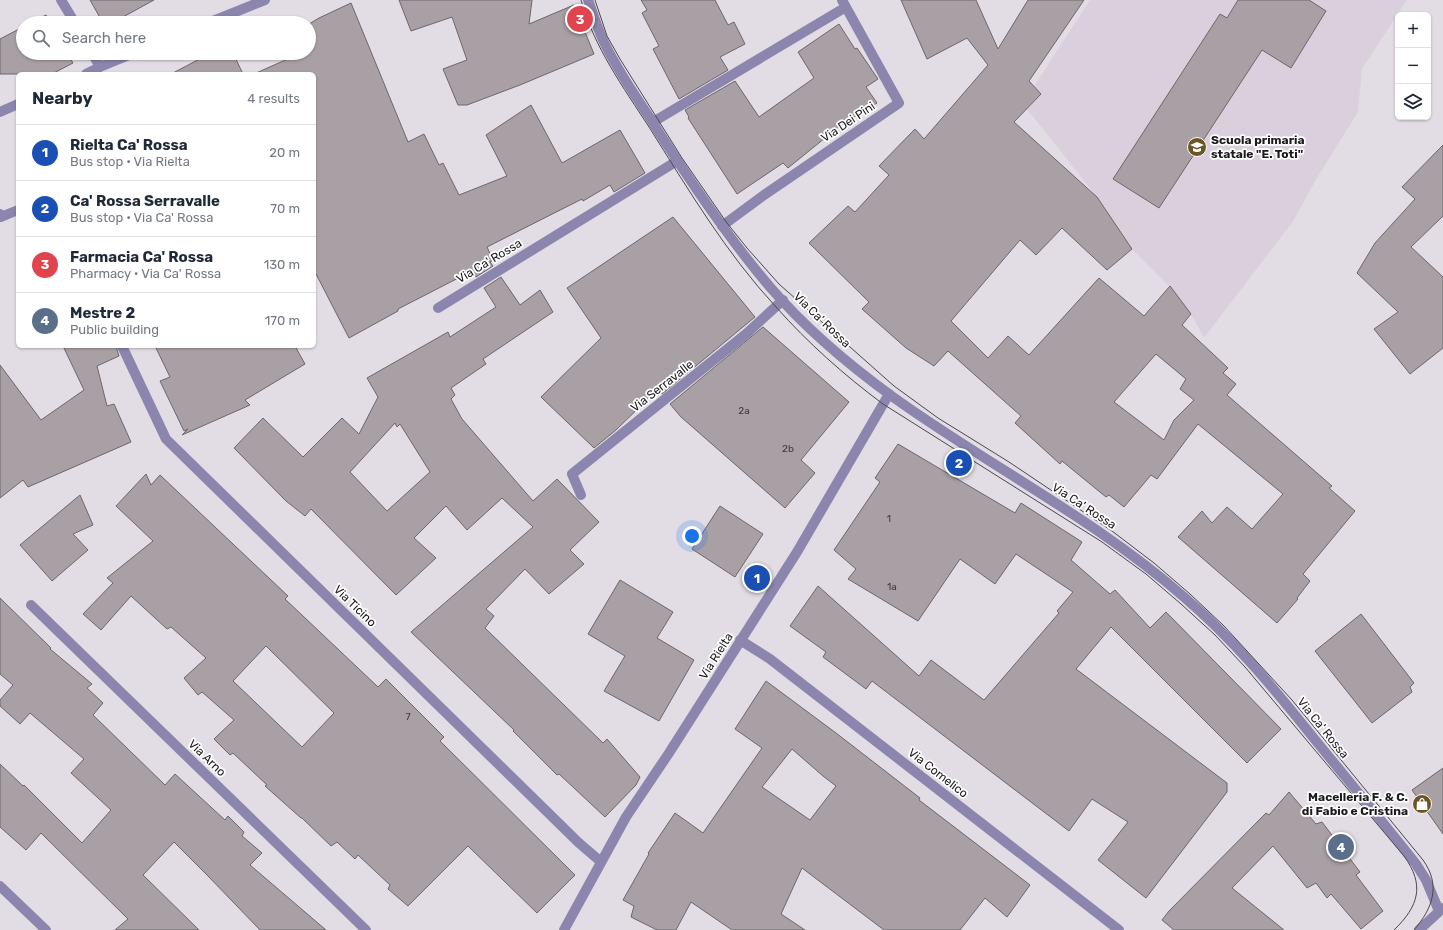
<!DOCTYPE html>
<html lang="en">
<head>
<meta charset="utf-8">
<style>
  :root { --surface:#fff; --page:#f6f6f7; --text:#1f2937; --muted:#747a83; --line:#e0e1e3; --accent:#6c5525 }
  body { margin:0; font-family:Rubik,sans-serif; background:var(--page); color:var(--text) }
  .controls { position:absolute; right:12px; top:12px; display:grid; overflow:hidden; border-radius:6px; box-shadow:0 1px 3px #0004 }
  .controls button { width:36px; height:36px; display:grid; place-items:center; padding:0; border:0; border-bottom:1px solid var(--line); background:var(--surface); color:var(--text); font:20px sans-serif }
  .you { position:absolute; left:692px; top:536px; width:14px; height:14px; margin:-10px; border:3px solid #fff; border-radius:50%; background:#1a73e8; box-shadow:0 0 0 6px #1a73e833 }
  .badge { display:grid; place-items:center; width:26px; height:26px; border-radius:50%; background:var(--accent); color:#fff; font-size:13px; font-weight:700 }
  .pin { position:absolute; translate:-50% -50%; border:2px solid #fff; box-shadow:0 1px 4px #0006 }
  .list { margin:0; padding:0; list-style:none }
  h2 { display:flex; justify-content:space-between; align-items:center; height:52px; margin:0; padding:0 16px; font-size:17px }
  h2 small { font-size:13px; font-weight:400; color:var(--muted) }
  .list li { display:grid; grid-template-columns:26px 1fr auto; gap:12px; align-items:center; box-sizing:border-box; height:56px; padding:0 16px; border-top:1px solid var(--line) }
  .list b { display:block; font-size:15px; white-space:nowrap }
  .list p { margin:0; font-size:13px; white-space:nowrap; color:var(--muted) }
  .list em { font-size:13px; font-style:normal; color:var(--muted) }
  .icon { flex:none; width:22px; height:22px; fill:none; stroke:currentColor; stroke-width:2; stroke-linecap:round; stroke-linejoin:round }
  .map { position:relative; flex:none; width:1443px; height:930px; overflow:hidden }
  .search { position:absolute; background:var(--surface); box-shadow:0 1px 3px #0004; left:16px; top:16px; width:300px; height:44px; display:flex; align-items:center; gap:10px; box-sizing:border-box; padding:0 14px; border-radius:22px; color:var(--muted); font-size:15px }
  .panel { position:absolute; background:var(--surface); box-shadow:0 1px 3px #0004; left:16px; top:72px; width:300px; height:276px; border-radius:6px }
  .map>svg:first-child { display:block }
</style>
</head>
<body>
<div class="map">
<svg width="1443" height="930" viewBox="0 0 1443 930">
  <rect width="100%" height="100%" fill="#e2dde4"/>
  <path fill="#dad0dd" d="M 1090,0 L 1407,0 L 1362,69 L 1358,112 L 1315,181 L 1294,220 L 1204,338 L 1191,314 L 1170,287 L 1132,249 L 1100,201 L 1027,109 L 1041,94 L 1034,86 Z"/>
  <path fill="#a8a0a5" stroke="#6d666a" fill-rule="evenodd" d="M 90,0 L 154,0 L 112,23 L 103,23 Z
    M 399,0 L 532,0 L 529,24 L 574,5 L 594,54 L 520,85 L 467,105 L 458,105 L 443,69 L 467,60 L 452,17 L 411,31 Z
    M 641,0 L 715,0 L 728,25 L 734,22 L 745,44 L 720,57 L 728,70 L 679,99 L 653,49 L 659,46 L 642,13 L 647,10 Z
    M 901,0 L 976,0 L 998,49 L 1028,0 L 1084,0 L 1029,81 L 1041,94 L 1014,122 L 1097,197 L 1132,249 L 1107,270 L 1062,228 L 1036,255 L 1020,240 L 951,321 L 988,358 L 1008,336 L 1029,355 L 1099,278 L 1144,316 L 1170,286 L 1191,314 L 1182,325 L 1228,368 L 1223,373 L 1236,384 L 1227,395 L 1332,486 L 1329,488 L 1355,511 L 1303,574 L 1310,581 L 1297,598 L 1298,599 L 1277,623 L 1178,537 L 1202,511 L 1212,523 L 1227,507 L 1252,529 L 1283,494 L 1198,424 L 1157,479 L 1151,475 L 1124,507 L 1109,495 L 1106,497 L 1062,461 L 1060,464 L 1015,423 L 1021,416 L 948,351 L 934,366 L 906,348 L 862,309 L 869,302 L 809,243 L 848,206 L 855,212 L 889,175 L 879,166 L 915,129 L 924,139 L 988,65 L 967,38 L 927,59 ZM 1156,354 L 1186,379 L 1180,389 L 1194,400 L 1174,420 L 1164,440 L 1114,402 Z
    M 1238,0 L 1309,0 L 1326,11 L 1291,68 L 1262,50 L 1159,208 L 1113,179 L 1220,14 L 1227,18 Z
    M 351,3 L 408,142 L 424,134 L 439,165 L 443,163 L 459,195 L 507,176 L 486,135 L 531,105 L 562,163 L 620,130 L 645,173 L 614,192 L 610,185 L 583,201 L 582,199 L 487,247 L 493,260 L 490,262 L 493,266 L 476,277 L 472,271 L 398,309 L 398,311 L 349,338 L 314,270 L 314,74 L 254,74 L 301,53 L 309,53 L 309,24 L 319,18 Z
    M 46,15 L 51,23 L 30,23 Z
    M 839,24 L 855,49 L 857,48 L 878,79 L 866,87 L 877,103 L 841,125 L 788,168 L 783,163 L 737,194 L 688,118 L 689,117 L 685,110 L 735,81 L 759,117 L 814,78 L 798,52 Z
    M 23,27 L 23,53 L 67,53 L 73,63 L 52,74 L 0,74 L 0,39 Z
    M 211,53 L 233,53 L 243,74 L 171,74 Z
    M 1443,145 L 1443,216 L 1411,247 L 1443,277 L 1443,348 L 1410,374 L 1374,329 L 1398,312 L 1357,273 L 1375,243 L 1415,199 L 1402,187 Z
    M 673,217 L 755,317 L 662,394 L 658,389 L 616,430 L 594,448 L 541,397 L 601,338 L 567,288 Z
    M 501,277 L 520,305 L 540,290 L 553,312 L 483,359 L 486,364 L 451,388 L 455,395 L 451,399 L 462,419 L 533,501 L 557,479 L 599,522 L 570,550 L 584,564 L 549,594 L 525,569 L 486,609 L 494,616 L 485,628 L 603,743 L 607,739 L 640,777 L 636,785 L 605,817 L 559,774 L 557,775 L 513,731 L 514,730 L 411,632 L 533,527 L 502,498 L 467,530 L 446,506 L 414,538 L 436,558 L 396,595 L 311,509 L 305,516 L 286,501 L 234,448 L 263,418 L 303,457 L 342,418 L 359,434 L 378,397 L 367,378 L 448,332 L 450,337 L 496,307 L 484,288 ZM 395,423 L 397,427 L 400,424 L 430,472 L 387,511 L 350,472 Z
    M 763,327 L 849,402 L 801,460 L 815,473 L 785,508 L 681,417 L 670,404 Z
    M 63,346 L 116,346 L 119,356 L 97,366 L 107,406 L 114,404 L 131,442 L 28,487 L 23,480 L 0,498 L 0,365 L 41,420 L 84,390 Z
    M 155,346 L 295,346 L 305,364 L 245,400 L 250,405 L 182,435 L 188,429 L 184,431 L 160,381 L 170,377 Z
    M 898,444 L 1015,513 L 1021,503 L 1082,542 L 1071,560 L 1110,594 L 1115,590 L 1150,628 L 1166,612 L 1281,729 L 1247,763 L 1111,627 L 1076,669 L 1227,783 L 1227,792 L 1146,898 L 1098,860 L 1128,822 L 1092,799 L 1069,831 L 872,681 L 866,689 L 823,657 L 826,652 L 790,626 L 818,586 L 919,676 L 931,660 L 984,700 L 1059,613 L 1057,611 L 1073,592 L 1016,554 L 995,584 L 960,559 L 918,621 L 848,579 L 856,569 L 834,550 L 880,482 L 875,478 Z
    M 146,474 L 151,485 L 160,475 L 288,596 L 285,599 L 378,687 L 386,679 L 444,737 L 440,741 L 575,875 L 537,913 L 468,846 L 408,906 L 388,889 L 390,885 L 358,855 L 355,859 L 337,842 L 331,846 L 302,818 L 301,818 L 265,786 L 267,785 L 233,753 L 230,755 L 214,739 L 234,720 L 202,692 L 198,695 L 184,678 L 206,658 L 171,627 L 167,629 L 131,596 L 101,630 L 83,614 L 113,583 L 107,578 L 153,541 L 116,506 ZM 266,646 L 334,713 L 302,747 L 233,681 Z
    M 80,495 L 93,525 L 73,534 L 88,550 L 52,581 L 20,545 Z
    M 720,506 L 763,534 L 735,577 L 692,549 Z
    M 620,580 L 673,612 L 657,638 L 694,660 L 659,721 L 604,691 L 625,656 L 588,634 Z
    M 0,598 L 51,648 L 50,649 L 92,684 L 87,688 L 103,703 L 93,715 L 165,785 L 175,774 L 225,820 L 228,816 L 244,832 L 242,836 L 262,853 L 250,865 L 326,930 L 260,930 L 208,876 L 174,842 L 143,875 L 199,930 L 115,930 L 128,919 L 41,833 L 26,850 L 0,827 L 0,764 L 23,786 L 24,785 L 82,843 L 111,810 L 71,773 L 84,759 L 30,713 L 20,724 L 0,706 L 0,700 L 13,685 L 0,674 Z
    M 1361,614 L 1414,683 L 1410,687 L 1412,692 L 1372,723 L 1315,651 Z
    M 766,681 L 836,733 L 920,798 L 919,800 L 1030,885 L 1007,917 L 985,898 L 960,930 L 884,930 L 802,868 L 781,914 L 805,930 L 732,930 L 691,902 L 676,930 L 657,930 L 631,917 L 634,906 L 623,900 L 649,854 L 648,853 L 675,813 L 703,833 L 762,748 L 735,729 ZM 792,749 L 823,776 L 836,786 L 810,820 L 762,787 Z
    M 1443,768 L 1443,834 L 1412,790 Z
    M 1289,792 L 1316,824 L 1322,822 L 1360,872 L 1356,875 L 1383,911 L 1361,929 L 1331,894 L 1327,898 L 1316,883 L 1307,888 L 1273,846 L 1232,888 L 1284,930 L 1174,930 L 1162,920 L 1169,911 L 1266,813 L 1269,815 Z"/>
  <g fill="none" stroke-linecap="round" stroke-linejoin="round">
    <path stroke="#8c86ae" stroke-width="10" d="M 61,0 L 75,23
      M 208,23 L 265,0
      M 92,53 L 100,67
      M 86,74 L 100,67 L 134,53
      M 0,112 L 18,104
      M 653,122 L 846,7
      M 0,214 L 1,217 L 18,210
      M 722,226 L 764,195 L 899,103 L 842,0
      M 438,308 L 677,161
      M 122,346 L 166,439 L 579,843 L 600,861
      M 581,495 L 572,474 L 746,334 L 783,300
      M 31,605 L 366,930
      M 740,640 L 770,659 L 1119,930
      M 0,886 L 46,930
      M 564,930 L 626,817 L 669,753 L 797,552 L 889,394"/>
    <path stroke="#8c86ae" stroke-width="10" d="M 588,0 C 593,13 597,27 603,40 C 618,73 641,103 660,134 C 694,187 729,239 770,287 C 806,329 849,365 893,397 C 989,466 1095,519 1184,597 C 1232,638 1273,687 1312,736 C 1347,779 1382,821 1416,864 L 1426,880 L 1439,911
      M 1419,930 L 1443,908"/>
    <path stroke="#4b484c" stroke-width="1" d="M 581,0 C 594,47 623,87 649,127 C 688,189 726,253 776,307 C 808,343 844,375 883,404 L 1102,542 L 1146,574 L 1181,604 L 1215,635 L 1245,667 L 1404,856 C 1425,885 1419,906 1394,930
      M 595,0 L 607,36 L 620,59 L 682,158 L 727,223 L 747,248 L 779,284 L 894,386 L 938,418 L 1009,462 L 1112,531 L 1154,563 L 1190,594 L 1224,626 L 1292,700 L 1423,860 C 1441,885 1433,908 1414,930"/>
  </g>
  <defs>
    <g id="school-disc" transform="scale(1)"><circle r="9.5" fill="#6c5525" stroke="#fff"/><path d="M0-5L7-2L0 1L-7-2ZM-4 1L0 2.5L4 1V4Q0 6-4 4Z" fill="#fff"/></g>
    <g id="shop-disc" transform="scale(1)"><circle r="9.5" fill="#6c5525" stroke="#fff"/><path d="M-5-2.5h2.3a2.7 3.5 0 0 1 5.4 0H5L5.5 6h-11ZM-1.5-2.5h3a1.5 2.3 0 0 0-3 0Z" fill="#fff"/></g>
  </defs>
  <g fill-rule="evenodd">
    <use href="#school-disc" x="1197" y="147"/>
    <use href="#shop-disc" x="1422" y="804"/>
  </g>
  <g text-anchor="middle" stroke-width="3.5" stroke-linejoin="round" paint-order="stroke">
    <g font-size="10" fill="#3f3c3f">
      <text x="744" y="414">2a</text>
      <text x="788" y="452">2b</text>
      <text x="889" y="522">1</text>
      <text x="892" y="590">1a</text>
      <text x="408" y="720">7</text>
    </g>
    <g font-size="12" fill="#1c1a1d" stroke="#fff">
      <text transform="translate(848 122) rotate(-34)" y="4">Via Dei Pini</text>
      <text transform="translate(489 261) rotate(-31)" y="4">Via Ca' Rossa</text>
      <text transform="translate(822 320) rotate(44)" y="4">Via Ca' Rossa</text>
      <text transform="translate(662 386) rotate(-38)" y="4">Via Serravalle</text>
      <text transform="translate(1084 506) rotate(33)" y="4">Via Ca' Rossa</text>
      <text transform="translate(355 606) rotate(44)" y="4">Via Ticino</text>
      <text transform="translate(716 656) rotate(-58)" y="4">Via Rielta</text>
      <text transform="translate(1323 728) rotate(51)" y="4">Via Ca' Rossa</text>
      <text transform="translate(207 758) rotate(44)" y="4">Via Arno</text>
      <text transform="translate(938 773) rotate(38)" y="4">Via Comelico</text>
    </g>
    <g font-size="12" font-weight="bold" fill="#1c1a1d" stroke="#fff" text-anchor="start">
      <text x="1211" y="144">Scuola primaria<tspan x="1211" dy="14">statale "E. Toti"</tspan></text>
      <text x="1408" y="801" text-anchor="end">Macelleria F. &amp; C.<tspan x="1408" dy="14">di Fabio e Cristina</tspan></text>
    </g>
  </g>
</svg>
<div class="controls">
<button>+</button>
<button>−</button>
<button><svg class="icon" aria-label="layers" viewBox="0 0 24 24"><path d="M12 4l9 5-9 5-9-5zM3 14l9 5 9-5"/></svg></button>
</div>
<div class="you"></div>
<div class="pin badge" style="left:757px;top:578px;background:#1a4fb4">1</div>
<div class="pin badge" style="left:959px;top:463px;background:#1a4fb4">2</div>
<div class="pin badge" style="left:580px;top:19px;background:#e0444e">3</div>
<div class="pin badge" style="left:1341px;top:847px;background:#5c6f8a">4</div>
<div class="search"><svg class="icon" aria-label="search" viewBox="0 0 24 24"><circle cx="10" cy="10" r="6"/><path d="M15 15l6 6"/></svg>Search here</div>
<section class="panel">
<h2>Nearby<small>4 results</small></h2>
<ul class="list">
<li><span class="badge" style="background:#1a4fb4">1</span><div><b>Rielta Ca' Rossa</b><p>Bus stop · Via Rielta</p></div><em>20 m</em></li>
<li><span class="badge" style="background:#1a4fb4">2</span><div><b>Ca' Rossa Serravalle</b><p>Bus stop · Via Ca' Rossa</p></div><em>70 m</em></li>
<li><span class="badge" style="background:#e0444e">3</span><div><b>Farmacia Ca' Rossa</b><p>Pharmacy · Via Ca' Rossa</p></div><em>130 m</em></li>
<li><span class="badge" style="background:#5c6f8a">4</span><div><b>Mestre 2</b><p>Public building</p></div><em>170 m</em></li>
</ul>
</section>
</div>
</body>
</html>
